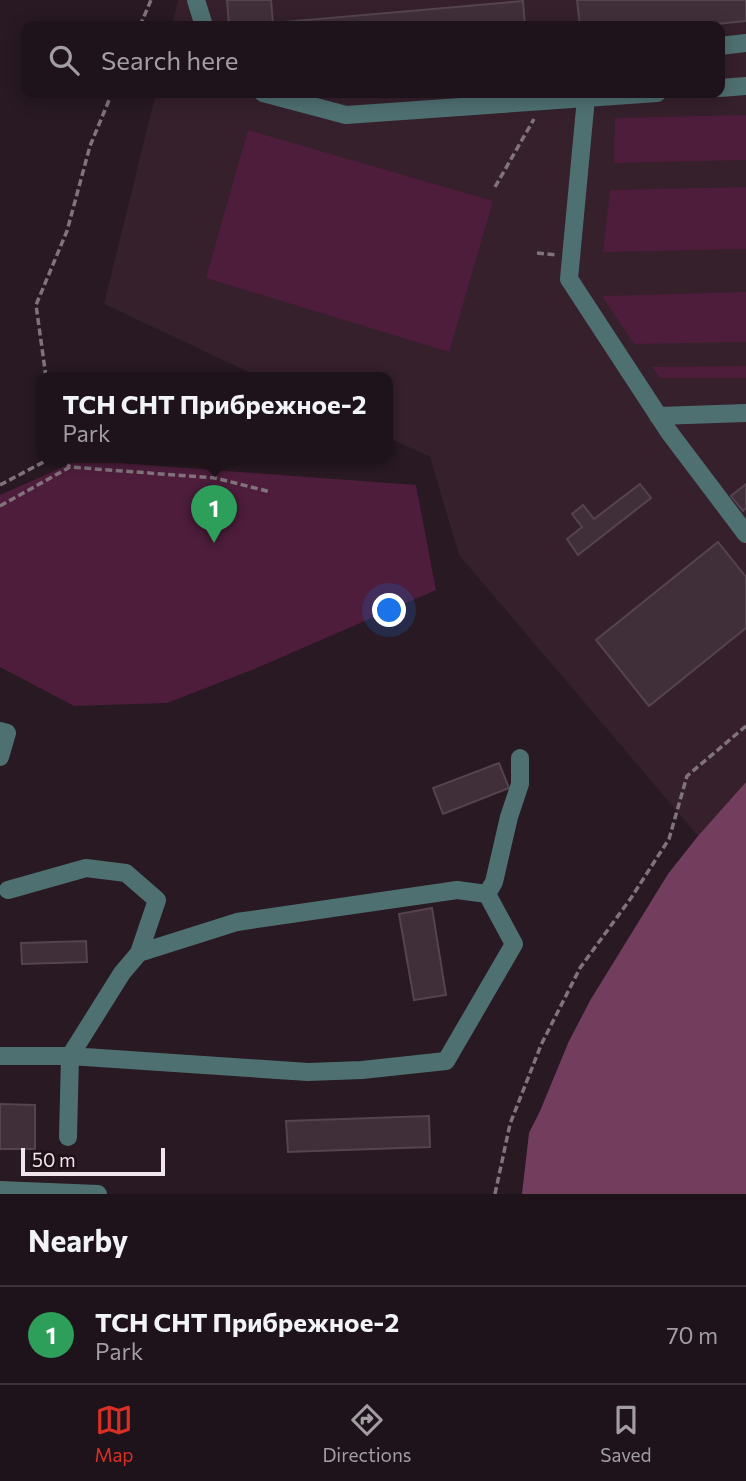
<!DOCTYPE html>
<html lang="en">
<head>
<meta charset="utf-8">
<style>
  :root { --surface:#1e131a; --page:#2b2027; --text:#f1f3f6; --muted:#a19ea2; --line:#3c3239; --accent:#d93025 }
  body { margin:0; font-family:Commissioner,sans-serif; background:var(--page); color:var(--text) }
  .scale { position:absolute; left:21px; bottom:18px; width:144px; box-sizing:border-box; padding-left:7px; border:4px solid #f0e5eb; border-top:0; font-size:19px; line-height:24px; white-space:nowrap; color:#f0e5eb; -webkit-text-stroke:5px #1f1018; paint-order:stroke }
  .you { position:absolute; left:390px; top:611px; width:24px; height:24px; margin:-18px; border:5px solid #fff; border-radius:50%; background:#1a73e8; box-shadow:0 0 0 10px #1a73e833 }
  .badge { display:grid; place-items:center; width:46px; height:46px; border-radius:50%; background:var(--accent); color:#fff; font-size:23px; font-weight:700 }
  .pin { position:absolute; translate:-50% -58px; filter:drop-shadow(0 2px 4px #0008) }
  .pin::after { content:''; position:absolute; top:37px; width:24px; height:21px; background:inherit; clip-path:polygon(0 0,100% 0,50% 100%) }
  .popup { position:absolute; left:36px; top:372px; width:357px; height:91px; box-sizing:border-box; display:grid; place-content:center; border-radius:14px; background:var(--surface); filter:drop-shadow(0 2px 5px #0005); font-size:23px; white-space:nowrap; color:var(--muted) }
  .popup b { font-size:26px; color:var(--text) }
  .popup::after { content:''; position:absolute; left:50%; top:100%; margin-left:-14px; border:14px solid transparent; border-top-color:var(--surface) }
  .list { margin:0; padding:0; list-style:none }
  h2 { display:flex; justify-content:space-between; align-items:center; height:91px; margin:0; padding:0 28px; font-size:30px }
  h2 small { font-size:23px; font-weight:400; color:var(--muted) }
  .list li { display:grid; grid-template-columns:46px 1fr auto; gap:21px; align-items:center; box-sizing:border-box; height:98px; padding:0 28px; border-top:2px solid var(--line) }
  .list b { display:block; font-size:26px; white-space:nowrap }
  .list p { margin:0; font-size:23px; white-space:nowrap; color:var(--muted) }
  .list em { font-size:23px; font-style:normal; color:var(--muted) }
  .icon { flex:none; width:38px; height:38px; fill:none; stroke:currentColor; stroke-width:2; stroke-linecap:round; stroke-linejoin:round }
  .map { position:relative; flex:none; width:746px; height:1194px; overflow:hidden }
  .search { position:absolute; background:var(--surface); box-shadow:0 4px 18px #0003; left:21px; right:21px; top:21px; height:77px; display:flex; align-items:center; gap:18px; box-sizing:border-box; padding:0 24px; border-radius:14px; color:var(--muted); font-size:26px }
  .sheet { height:189px; background:var(--surface) }
  nav { display:flex; justify-content:space-around; align-items:center; box-sizing:border-box; height:98px; border-top:2px solid var(--line); background:var(--surface); font-size:19px; color:var(--muted) }
  nav a { display:grid; justify-items:center; gap:4px }
  nav .on { color:var(--accent) }
  .map>svg:first-child { display:block }
</style>
</head>
<body>
<div class="map">
<svg width="746" height="1194" viewBox="0 0 746 1194">
  <rect width="100%" height="100%" fill="#281922"/>
  <path fill="#35202c" d="M 178,0 L 746,0 L 746,782 L 698,836 L 459,555 L 430,457 L 387,437 L 387,377 L 259,377 L 104,304 L 156,93 L 720,93 L 720,26 L 172,26 Z"/>
  <path fill="#4d1d3b" d="M 746,115 L 746,160 L 614,163 L 615,118 Z
    M 248,130 L 493,201 L 449,352 L 206,278 Z
    M 746,187 L 746,249 L 603,252 L 610,190 Z
    M 746,292 L 746,342 L 634,344 L 602,296 Z
    M 746,366 L 746,378 L 660,378 L 652,367 Z
    M 79,460 L 416,485 L 436,590 L 252,670 L 167,703 L 74,706 L 0,667 L 0,495 Z"/>
  <path fill="#733e5e" d="M 746,782 L 746,1194 L 522,1194 L 529,1133 L 540,1111 L 569,1041 L 591,999 L 668,874 L 698,836 Z"/>
  <path fill="#402f39" stroke="#55434d" stroke-width="2" d="M 227,0 L 271,0 L 273,23 L 523,1 L 525,26 L 229,26 Z
    M 577,0 L 746,0 L 746,21 L 697,26 L 580,26 Z
    M 640,484 L 651,498 L 578,555 L 567,539 L 582,527 L 572,514 L 583,505 L 594,519 Z
    M 746,484 L 746,508 L 743,511 L 731,496 Z
    M 718,542 L 746,577 L 746,628 L 649,706 L 596,640 Z
    M 499,763 L 509,788 L 443,814 L 433,788 Z
    M 432,908 L 446,995 L 414,1000 L 399,914 Z
    M 86,941 L 87,962 L 22,964 L 21,943 Z
    M 0,1104 L 35,1105 L 35,1149 L 0,1149 Z
    M 429,1116 L 430,1147 L 288,1152 L 286,1121 Z"/>
  <g fill="none" stroke-linecap="round" stroke-linejoin="round">
    <path stroke="#80737b" stroke-width="3.5" stroke-dasharray="7 3.5" stroke-linecap="butt" d="M 140,26 L 151,0
      M 495,187 L 534,119
      M 537,253 L 556,255
      M 46,377 L 36,305 L 67,231 L 90,146 L 112,93
      M 60,457 L 70,467
      M 0,485 L 53,457
      M 0,506 L 70,467 L 215,478 L 271,492
      M 495,1194 L 510,1124 L 541,1045 L 580,968 L 631,898 L 669,839 L 687,776 L 746,726"/>
    <path stroke="#4f7071" stroke-width="18" d="M 196,0 L 204,26
      M 720,46 L 746,43
      M 720,88 L 746,86
      M 263,93 L 346,115 L 657,93
      M 586,98 L 569,279 L 669,432 L 746,534
      M 658,416 L 746,413
      M 0,731 L 7,733 L 0,757
      M 8,890 L 86,868 L 126,873 L 157,900 L 139,953
      M 0,1056 L 70,1056 L 122,973 L 139,953 L 237,922 L 457,890 L 487,894
      M 68,1137 L 70,1056 L 308,1072 L 362,1070 L 446,1061 L 514,944 L 487,894 L 494,882 L 509,817 L 520,784 L 520,758
      M 0,1190 L 98,1194"/>
  </g>
</svg>
<div class="scale">50 m</div>
<div class="you"></div>
<div class="pin badge" style="left:214px;top:543px;background:#2e9e5b">1</div>
<div class="popup"><b>ТСН СНТ Прибрежное-2</b>Park</div>
<div class="search"><svg class="icon" aria-label="search" viewBox="0 0 24 24"><circle cx="10" cy="10" r="6"/><path d="M15 15l6 6"/></svg>Search here</div>
</div>
<section class="sheet">
<h2>Nearby<small></small></h2>
<ul class="list">
<li><span class="badge" style="background:#2e9e5b">1</span><div><b>ТСН СНТ Прибрежное-2</b><p>Park</p></div><em>70 m</em></li>
</ul>
</section>
<nav>
<a class="on"><svg class="icon" aria-label="map" viewBox="0 0 24 24"><path d="M3 6l6-2 6 2 6-2v14l-6 2-6-2-6 2zM9 4v14M15 6v14"/></svg>Map</a>
<a><svg class="icon" aria-label="directions" viewBox="0 0 24 24"><path d="M12 3l9 9-9 9-9-9zM9 14v-3h6M13 9l2 2-2 2"/></svg>Directions</a>
<a><svg class="icon" aria-label="saved" viewBox="0 0 24 24"><path d="M7 4h10v16l-5-4-5 4z"/></svg>Saved</a>
</nav>
</body>
</html>
